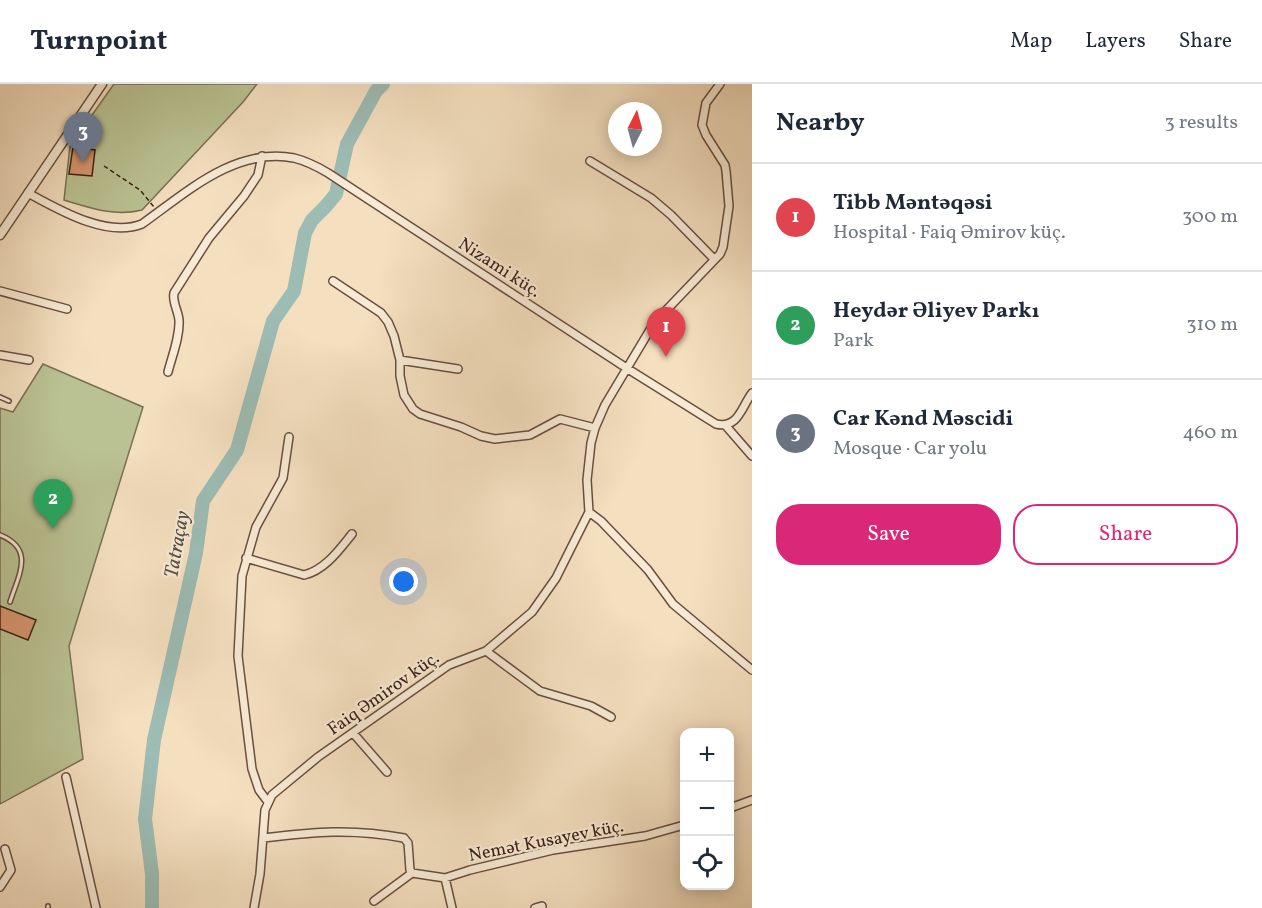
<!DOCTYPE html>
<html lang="en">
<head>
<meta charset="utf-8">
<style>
  :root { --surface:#fff; --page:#f6f6f7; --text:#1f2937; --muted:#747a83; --line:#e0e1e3; --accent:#db2777 }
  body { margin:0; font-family:Vollkorn,serif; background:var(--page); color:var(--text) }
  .controls { position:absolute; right:18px; bottom:18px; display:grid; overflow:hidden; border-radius:12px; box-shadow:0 3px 15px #0003 }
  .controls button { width:54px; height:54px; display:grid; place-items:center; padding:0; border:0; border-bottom:2px solid var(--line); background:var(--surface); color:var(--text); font:30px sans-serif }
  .compass { position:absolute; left:608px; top:18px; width:54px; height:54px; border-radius:50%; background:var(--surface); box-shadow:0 3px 15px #0003; rotate:6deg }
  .you { position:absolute; left:404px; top:498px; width:21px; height:21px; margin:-15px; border:4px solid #fff; border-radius:50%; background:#1a73e8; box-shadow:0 0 0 9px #1a73e833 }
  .badge { display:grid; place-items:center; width:39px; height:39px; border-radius:50%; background:var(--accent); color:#fff; font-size:20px; font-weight:700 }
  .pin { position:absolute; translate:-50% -50px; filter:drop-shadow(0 2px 3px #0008) }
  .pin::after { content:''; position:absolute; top:32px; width:21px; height:18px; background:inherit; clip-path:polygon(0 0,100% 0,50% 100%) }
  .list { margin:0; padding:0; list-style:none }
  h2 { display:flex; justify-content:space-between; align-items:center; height:78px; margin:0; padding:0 24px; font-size:26px }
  h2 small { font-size:20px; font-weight:400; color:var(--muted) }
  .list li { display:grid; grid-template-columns:39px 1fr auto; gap:18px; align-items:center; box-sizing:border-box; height:108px; padding:0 24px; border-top:2px solid var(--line) }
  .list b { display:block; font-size:22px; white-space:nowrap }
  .list p { margin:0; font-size:20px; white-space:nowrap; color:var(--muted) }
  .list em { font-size:20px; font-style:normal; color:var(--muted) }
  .actions { display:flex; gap:12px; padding:18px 24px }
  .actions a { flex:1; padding:14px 0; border:2px solid var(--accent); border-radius:24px; text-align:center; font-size:21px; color:var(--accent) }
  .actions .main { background:var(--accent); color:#fff }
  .icon { flex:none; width:33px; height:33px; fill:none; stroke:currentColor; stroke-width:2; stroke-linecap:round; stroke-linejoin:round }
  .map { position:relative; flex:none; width:752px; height:824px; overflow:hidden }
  header { display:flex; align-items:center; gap:36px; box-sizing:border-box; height:84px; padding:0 30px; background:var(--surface); border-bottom:2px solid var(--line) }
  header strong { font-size:28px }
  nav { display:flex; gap:33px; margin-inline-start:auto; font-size:21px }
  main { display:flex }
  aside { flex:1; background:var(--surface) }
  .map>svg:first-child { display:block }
</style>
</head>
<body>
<header>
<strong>Turnpoint</strong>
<nav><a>Map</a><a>Layers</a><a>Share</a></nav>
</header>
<main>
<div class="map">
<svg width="752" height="824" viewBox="0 0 752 824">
  <rect width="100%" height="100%" fill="#f4dfbf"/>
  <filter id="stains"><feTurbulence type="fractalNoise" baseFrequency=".00333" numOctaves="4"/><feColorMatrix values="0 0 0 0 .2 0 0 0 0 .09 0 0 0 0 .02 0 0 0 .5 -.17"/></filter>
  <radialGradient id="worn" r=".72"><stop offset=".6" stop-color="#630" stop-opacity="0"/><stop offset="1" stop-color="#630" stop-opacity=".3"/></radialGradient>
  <path fill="#bac293" stroke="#7a7054" stroke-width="1.5" d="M 114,0 L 257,0 L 243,18 L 142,126 C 114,133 91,124 64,116 L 70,62 Z
    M 43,280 L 143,323 L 69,562 L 83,675 L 0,720 L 0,324 L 13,328 Z"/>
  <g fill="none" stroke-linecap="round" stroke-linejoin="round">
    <path stroke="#9cbcb4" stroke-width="14" d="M 152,824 L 152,790 L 145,735 L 154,656 L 196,469 L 203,417 L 237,366 L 273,237 L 294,207 L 305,149 L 312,136 L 326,122 L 336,110 L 347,60 L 376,7 L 383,0"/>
  </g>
  <path fill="#d89670" stroke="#3a1f15" stroke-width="1.5" d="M 73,63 L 95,66 L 92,92 L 69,90 Z
    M 0,522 L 36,536 L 28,556 L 0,545 Z"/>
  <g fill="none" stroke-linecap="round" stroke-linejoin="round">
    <g stroke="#684f40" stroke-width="6">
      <path id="service" d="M 0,313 L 9,317
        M 0,451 C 35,465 19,490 10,518
        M 48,824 L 48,822"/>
    </g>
    <g stroke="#684f40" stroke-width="10">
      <path id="minor" d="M 590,77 L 651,114 L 671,131 L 714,175
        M 28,109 C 59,126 107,154 142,140 C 187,108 235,63 294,74 C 306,77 318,83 328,89 L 628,285 L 716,340 C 738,345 741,324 752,309
        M 333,197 L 381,229 L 388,238 L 394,252 L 400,276 L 400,292 L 404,311 L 413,325 L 420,330 L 461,343 L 481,352 L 495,355 L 530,351 L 560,335 L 595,344
        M 0,207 L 67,225
        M 0,271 L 29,276
        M 400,276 L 458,285
        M 168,288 C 172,272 180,253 179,236 C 178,226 172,218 174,209 L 209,154 L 244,112 L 258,91 L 262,72
        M 726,342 L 752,372
        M 589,428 L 601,437 L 648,486 L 673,520 L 752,586
        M 246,474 L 304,491 C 325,486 339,466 352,450
        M 486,567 L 540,607 L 591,622 L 611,633
        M 353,649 L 387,688
        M 66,693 L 96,824
        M 268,718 L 259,706 L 252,685 L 238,572 L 242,492 L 256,443 L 283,394 L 289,353
        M 730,724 L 752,716
        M 263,754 C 315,748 351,744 404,754 L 408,759 L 410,786 L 412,789 L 445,794 L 470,786 L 553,766 L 645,752 L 684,741
        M 445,794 L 452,824
        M 0,803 L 11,786 L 5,765
        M 374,817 L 412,789
        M 254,824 L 260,790 L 265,726 L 272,711 L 318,673 L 449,581 L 486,567 L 532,528 L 556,494 L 589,428 L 587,396 L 591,359 L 595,344 L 605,321 L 654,239 L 720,170 L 723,163 L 729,122 L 726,87 L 725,81 L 706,51 L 702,41 L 706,19 L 720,0
        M 535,824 L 542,822"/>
    </g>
    <g stroke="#684f40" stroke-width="11">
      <path id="tertiary" d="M 0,151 L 102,0"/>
    </g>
    <path stroke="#3a1f15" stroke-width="1.5" stroke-dasharray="4.5 3" stroke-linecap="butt" d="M 104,82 L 140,106 L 154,123"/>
    <use href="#service" stroke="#f8ead5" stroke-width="3"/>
    <use href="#minor" stroke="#f8ead5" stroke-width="7"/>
    <use href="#tertiary" stroke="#f8ead5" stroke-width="8"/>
  </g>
  <g text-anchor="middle" stroke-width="4.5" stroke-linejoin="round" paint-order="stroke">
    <g font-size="18" fill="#3a1f15" stroke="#f8ead5">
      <text transform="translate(500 183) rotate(33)" y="6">Nizami küç.</text>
      <text transform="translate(383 609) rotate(-35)" y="6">Faiq Əmirov küç.</text>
      <text transform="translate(546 756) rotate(-11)" y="6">Nemət Kusayev küç.</text>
    </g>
    <g font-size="20" font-style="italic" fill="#574e45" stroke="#f8ead5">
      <text transform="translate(176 460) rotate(-80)" y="7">Tatraçay</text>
    </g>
  </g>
  <rect width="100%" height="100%" filter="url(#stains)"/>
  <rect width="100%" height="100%" fill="url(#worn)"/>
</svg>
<div class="controls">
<button>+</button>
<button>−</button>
<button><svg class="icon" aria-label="locate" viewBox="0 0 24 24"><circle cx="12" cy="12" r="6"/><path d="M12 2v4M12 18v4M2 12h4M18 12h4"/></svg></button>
</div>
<svg class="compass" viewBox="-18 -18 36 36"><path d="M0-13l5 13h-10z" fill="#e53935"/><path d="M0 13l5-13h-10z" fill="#747a83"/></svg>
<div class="you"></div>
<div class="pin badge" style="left:666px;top:273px;background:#e0444e">1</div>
<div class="pin badge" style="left:53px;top:445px;background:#2e9e5b">2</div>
<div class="pin badge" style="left:83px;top:78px;background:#6b7280">3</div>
</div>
<aside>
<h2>Nearby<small>3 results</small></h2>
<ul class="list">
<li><span class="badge" style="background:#e0444e">1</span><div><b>Tibb Məntəqəsi</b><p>Hospital · Faiq Əmirov küç.</p></div><em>300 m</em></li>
<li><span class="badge" style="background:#2e9e5b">2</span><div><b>Heydər Əliyev Parkı</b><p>Park</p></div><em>310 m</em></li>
<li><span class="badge" style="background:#6b7280">3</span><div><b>Car Kənd Məscidi</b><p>Mosque · Car yolu</p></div><em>460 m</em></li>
</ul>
<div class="actions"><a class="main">Save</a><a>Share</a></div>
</aside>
</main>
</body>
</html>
